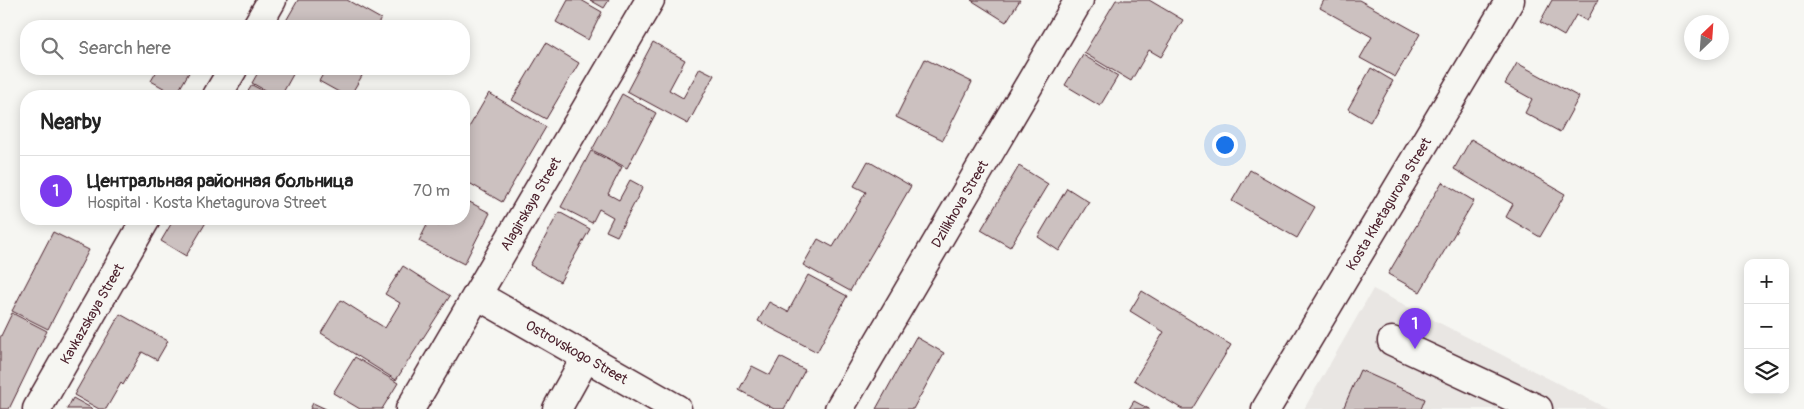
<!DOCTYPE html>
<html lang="en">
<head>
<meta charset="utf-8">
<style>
  :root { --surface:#fff; --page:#f6f6f6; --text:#222; --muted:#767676; --line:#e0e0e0; --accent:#7c3aed }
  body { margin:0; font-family:Pangolin,sans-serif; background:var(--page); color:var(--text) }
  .controls { position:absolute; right:15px; bottom:15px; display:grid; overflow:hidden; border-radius:10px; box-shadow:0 2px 12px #0003 }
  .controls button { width:45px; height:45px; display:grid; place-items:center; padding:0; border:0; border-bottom:1px solid var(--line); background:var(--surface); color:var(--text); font:25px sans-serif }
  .compass { position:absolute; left:1684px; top:15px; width:45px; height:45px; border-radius:50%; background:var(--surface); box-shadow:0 2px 12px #0003; rotate:25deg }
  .you { position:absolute; left:1224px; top:144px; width:18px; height:18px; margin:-12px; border:4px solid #fff; border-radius:50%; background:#1a73e8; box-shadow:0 0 0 8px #1a73e833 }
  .badge { display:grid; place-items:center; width:32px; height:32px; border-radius:50%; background:var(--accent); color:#fff; font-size:16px; font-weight:700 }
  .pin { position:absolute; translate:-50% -41px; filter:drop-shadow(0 1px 2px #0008) }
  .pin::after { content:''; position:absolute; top:26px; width:18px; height:15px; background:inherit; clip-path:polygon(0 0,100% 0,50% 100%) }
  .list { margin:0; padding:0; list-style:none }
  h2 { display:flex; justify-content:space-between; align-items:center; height:65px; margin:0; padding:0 20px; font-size:21px }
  h2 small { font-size:16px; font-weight:400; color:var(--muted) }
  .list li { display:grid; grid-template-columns:32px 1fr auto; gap:15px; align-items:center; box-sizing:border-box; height:70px; padding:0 20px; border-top:1px solid var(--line) }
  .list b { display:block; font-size:19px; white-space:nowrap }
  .list p { margin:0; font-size:16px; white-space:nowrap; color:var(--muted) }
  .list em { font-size:16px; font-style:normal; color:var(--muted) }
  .icon { flex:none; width:28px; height:28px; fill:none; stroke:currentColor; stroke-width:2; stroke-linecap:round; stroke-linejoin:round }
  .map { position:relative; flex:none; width:1804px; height:409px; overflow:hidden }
  .search { position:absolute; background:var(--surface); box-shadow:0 2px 12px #0003; left:20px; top:20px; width:450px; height:55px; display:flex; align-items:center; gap:12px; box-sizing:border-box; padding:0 18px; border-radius:20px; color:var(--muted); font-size:19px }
  .panel { position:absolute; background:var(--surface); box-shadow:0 2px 12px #0003; left:20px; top:90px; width:450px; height:135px; border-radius:20px }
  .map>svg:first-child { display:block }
</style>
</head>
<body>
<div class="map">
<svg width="1804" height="409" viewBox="0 0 1804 409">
  <rect width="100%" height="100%" fill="#f6f6f2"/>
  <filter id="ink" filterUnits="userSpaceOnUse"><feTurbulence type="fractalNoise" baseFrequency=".02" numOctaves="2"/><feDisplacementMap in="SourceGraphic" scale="10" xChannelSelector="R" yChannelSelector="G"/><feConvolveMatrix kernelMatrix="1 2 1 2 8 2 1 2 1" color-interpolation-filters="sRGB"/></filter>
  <g filter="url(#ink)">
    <path fill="#e9e6e3" d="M 1373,289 L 1608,409 L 1304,409 Z"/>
    <path fill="#ccc1c0" stroke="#4a1f2b" d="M 298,0 L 347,0 L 381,19 L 376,26 L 283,26 Z
      M 568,0 L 581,0 L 602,12 L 588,40 L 556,22 Z
      M 590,0 L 609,0 L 604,8 Z
      M 971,0 L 1020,0 L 1006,22 Z
      M 1116,0 L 1149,0 L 1183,20 L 1161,57 L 1149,50 L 1131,81 L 1084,53 Z
      M 1324,0 L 1359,0 L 1420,34 L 1395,77 L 1360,58 L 1372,37 L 1320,8 Z
      M 1552,0 L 1598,0 L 1587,21 L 1576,15 L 1564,36 L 1540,22 Z
      M 653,42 L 685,60 L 669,90 L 683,98 L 700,68 L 714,75 L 688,124 L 627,91 Z
      M 546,43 L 579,63 L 546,119 L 512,100 Z
      M 1083,55 L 1118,76 L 1100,106 L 1065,85 Z
      M 925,59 L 972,82 L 943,140 L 896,117 Z
      M 1517,63 L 1579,97 L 1560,132 L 1525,113 L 1532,99 L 1505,84 Z
      M 1371,68 L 1393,81 L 1370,122 L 1348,109 Z
      M 158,69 L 191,69 L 176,95 L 151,81 Z
      M 260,69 L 296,69 L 281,96 L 275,96 L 252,83 Z
      M 326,69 L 366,69 L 350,96 L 346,96 L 319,81 Z
      M 252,85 L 273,96 L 245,96 Z
      M 489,93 L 546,127 L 502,202 L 464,180 L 464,136 Z
      M 622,94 L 656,113 L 627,168 L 592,150 Z
      M 1471,139 L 1565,194 L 1540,237 L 1506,217 L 1513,204 L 1454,169 Z
      M 591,151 L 622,167 L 608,194 L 619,200 L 630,180 L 643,187 L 617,236 L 606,231 L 613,217 L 599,209 L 592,223 L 561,207 Z
      M 868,161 L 911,186 L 850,291 L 803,265 L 818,239 L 833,247 L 866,192 L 854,186 Z
      M 1019,166 L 1048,184 L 1010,247 L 981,230 Z
      M 1250,170 L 1315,207 L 1297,238 L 1232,201 Z
      M 1442,182 L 1474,201 L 1420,292 L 1388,274 Z
      M 1067,188 L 1089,202 L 1059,251 L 1038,237 Z
      M 464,199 L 490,213 L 464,264 L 419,241 L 429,221 L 439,226 L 443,219 L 464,219 Z
      M 559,212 L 590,229 L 560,282 L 530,265 Z
      M 174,219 L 208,219 L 186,256 L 161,241 Z
      M 53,232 L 89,250 L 48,329 L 12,311 Z
      M 403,266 L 450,296 L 396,380 L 321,333 L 341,300 L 385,328 L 400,303 L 385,294 Z
      M 808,275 L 847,296 L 817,352 L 758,321 L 769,302 L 788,312 Z
      M 1142,291 L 1231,345 L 1192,409 L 1182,409 L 1134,380 L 1164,332 L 1130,311 Z
      M 12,313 L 47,331 L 9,409 L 0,409 L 0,338 Z
      M 120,314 L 168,341 L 157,360 L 142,352 L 123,385 L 121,383 L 106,409 L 99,409 L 74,395 Z
      M 916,337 L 944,353 L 913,409 L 876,409 Z
      M 355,357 L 398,383 L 382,409 L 360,409 L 333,393 Z
      M 780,357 L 805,370 L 784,409 L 774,409 L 739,390 L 752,366 L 770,375 Z
      M 1360,370 L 1425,399 L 1421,409 L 1343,409 Z
      M 73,398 L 93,409 L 67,409 Z
      M 1134,401 L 1149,409 L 1129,409 Z
      M 313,403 L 326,409 L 310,409 Z"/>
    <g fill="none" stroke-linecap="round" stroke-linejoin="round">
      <g stroke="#4a1f2b" stroke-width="31">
        <g id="minor">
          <path d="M 257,26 L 272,0"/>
          <path d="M 217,96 L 233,69"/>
          <path id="s1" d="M 477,295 L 677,409"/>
          <path d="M 1392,341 L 1538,409"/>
          <path id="s2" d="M 37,409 L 146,219"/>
          <path id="s3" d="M 410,409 L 650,0"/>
          <path d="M 557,409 L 586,357"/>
          <path id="s4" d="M 839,409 L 1079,0"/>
        </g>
      </g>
      <g stroke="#4a1f2b" stroke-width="31">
        <g id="major">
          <path id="s5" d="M 1266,409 L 1510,0"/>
        </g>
      </g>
      <use href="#minor" stroke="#f6f6f2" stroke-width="28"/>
      <use href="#major" stroke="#f6f6f2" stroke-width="28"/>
    </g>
  </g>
  <g text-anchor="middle" stroke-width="4" stroke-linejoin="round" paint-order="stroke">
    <g font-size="14" fill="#4a1f2b" stroke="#f6f6f2">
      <text dy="5" stroke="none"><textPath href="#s3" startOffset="238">Alagirskaya Street</textPath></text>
      <text dy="5" stroke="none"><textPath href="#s4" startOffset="238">Dzilikhova Street</textPath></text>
      <text dy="5" stroke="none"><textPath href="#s5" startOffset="239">Kosta Khetagurova Street</textPath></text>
      <text dy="5" stroke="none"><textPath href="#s2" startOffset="110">Kavkazskaya Street</textPath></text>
      <text dy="5" stroke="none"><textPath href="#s1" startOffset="115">Ostrovskogo Street</textPath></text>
    </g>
  </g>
</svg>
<div class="controls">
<button>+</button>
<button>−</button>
<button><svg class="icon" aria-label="layers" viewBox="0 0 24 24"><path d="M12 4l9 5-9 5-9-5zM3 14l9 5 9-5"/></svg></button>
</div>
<svg class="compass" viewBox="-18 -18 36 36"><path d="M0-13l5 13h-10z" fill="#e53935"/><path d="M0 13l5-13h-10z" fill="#767676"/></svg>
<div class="you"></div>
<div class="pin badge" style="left:1415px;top:349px">1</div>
<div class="search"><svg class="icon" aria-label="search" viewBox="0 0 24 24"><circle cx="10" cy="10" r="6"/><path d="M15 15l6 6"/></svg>Search here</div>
<section class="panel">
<h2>Nearby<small></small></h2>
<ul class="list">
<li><span class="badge">1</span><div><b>Центральная районная больница</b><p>Hospital · Kosta Khetagurova Street</p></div><em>70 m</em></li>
</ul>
</section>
</div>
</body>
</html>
